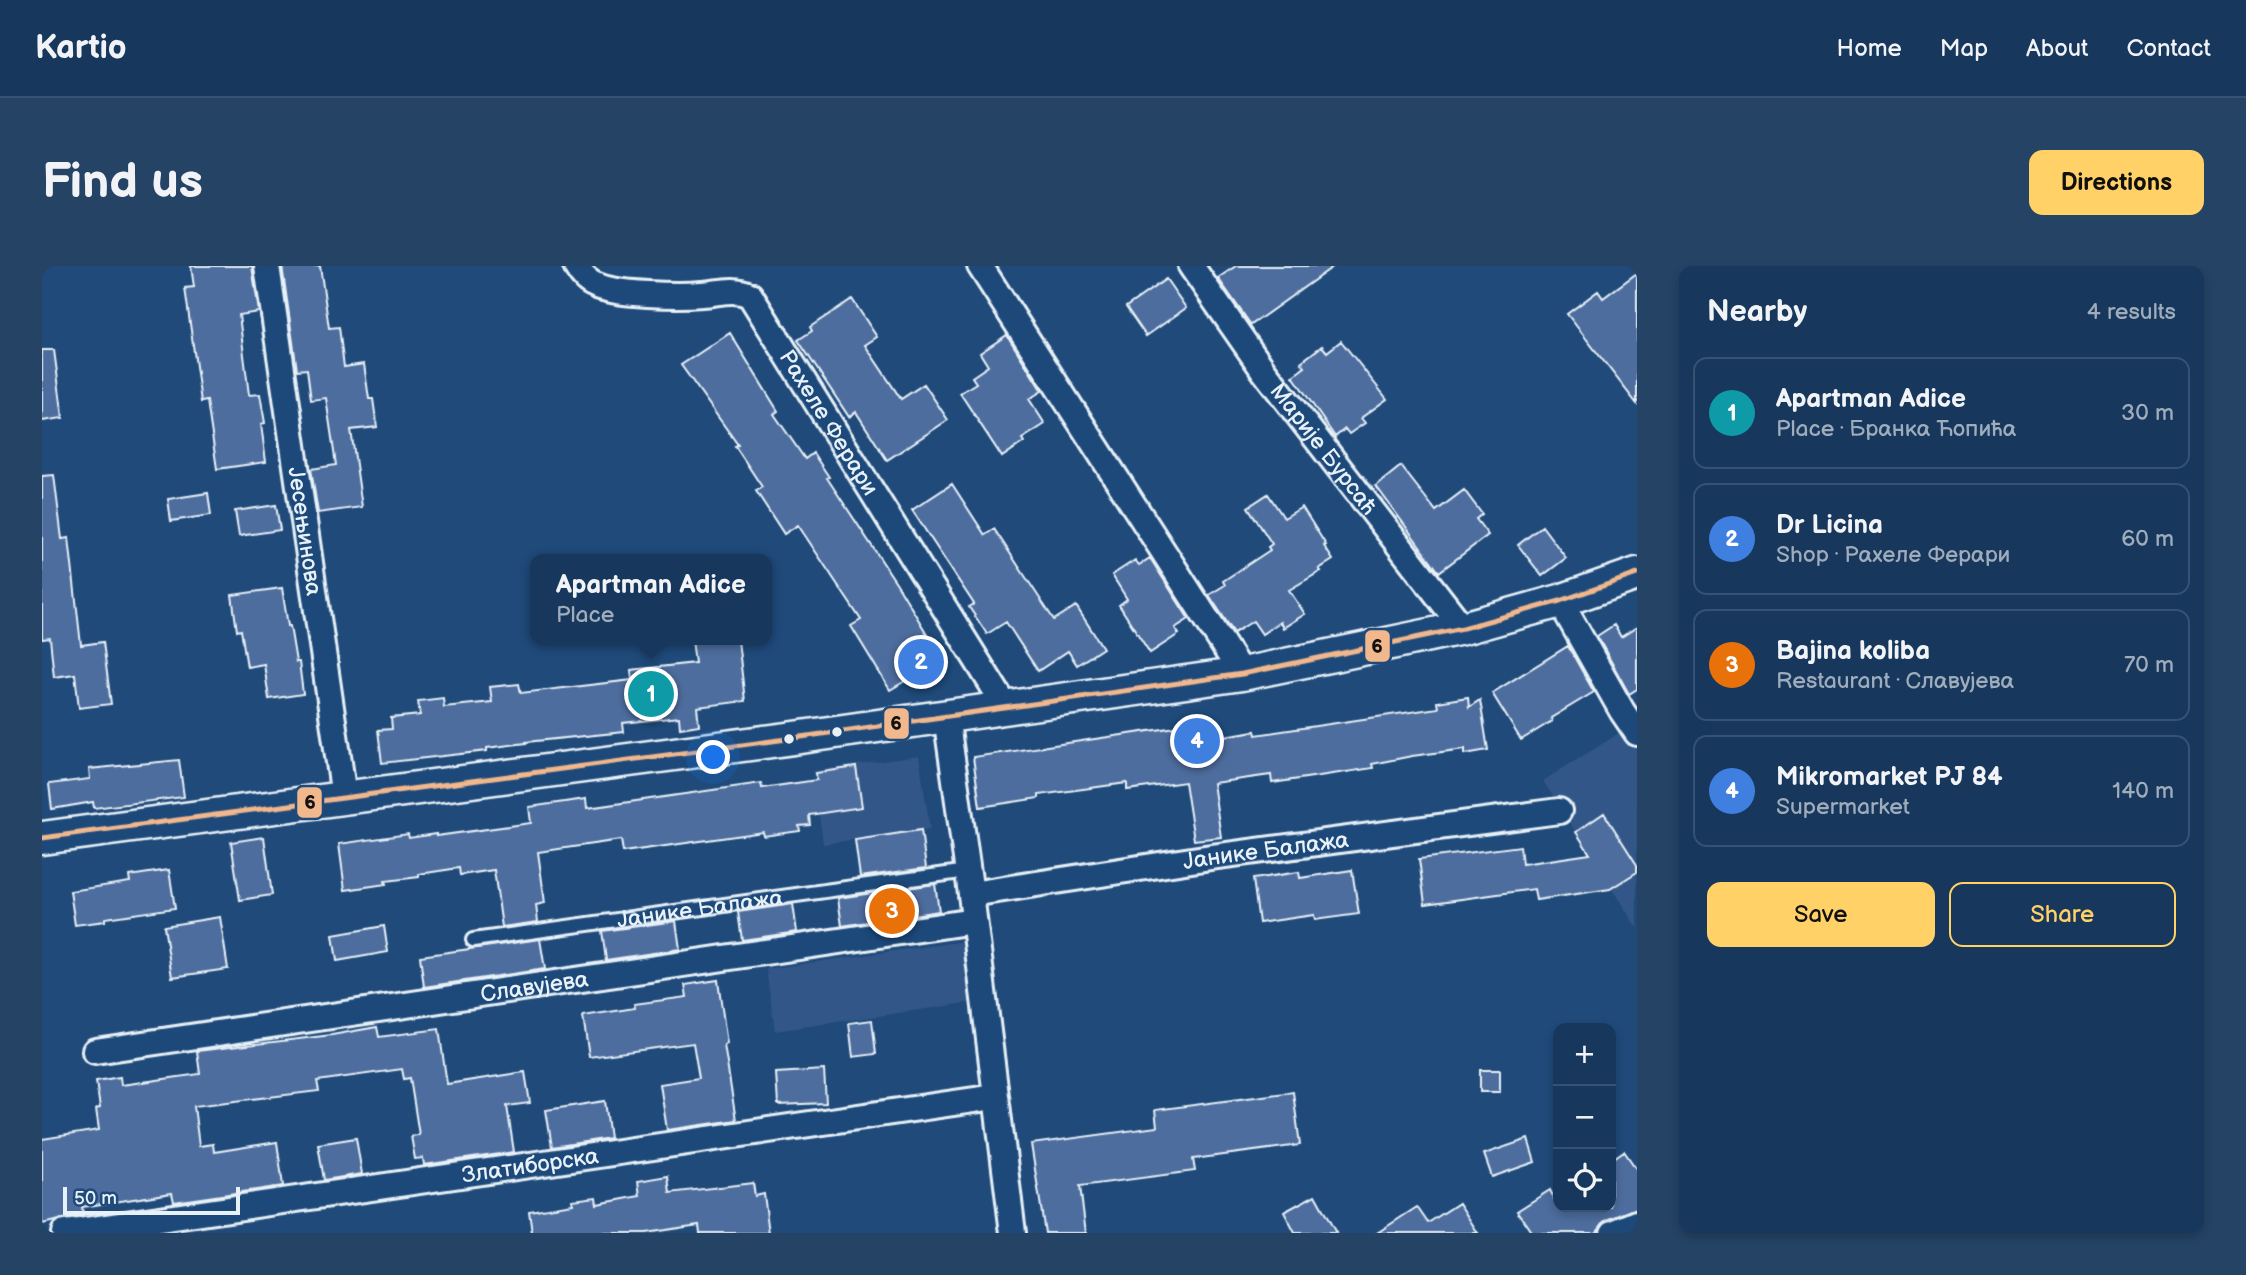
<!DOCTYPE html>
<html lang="en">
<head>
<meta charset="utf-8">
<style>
  :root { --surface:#17385c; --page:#244365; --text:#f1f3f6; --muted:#9eacbb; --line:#365272; --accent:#ffd166 }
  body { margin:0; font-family:"Balsamiq Sans",sans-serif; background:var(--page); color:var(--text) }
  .controls { position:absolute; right:21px; bottom:21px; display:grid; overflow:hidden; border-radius:14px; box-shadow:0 4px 10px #0003 }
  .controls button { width:63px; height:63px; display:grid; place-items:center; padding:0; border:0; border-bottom:2px solid var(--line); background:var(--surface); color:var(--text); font:35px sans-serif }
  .scale { position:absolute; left:21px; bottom:18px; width:177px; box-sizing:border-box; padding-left:7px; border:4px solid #e8f1f8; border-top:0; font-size:19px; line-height:24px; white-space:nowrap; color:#e8f1f8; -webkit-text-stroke:5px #1f4a7a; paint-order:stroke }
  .you { position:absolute; left:672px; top:492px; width:24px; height:24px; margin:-18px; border:5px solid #fff; border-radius:50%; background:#1a73e8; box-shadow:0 0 0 10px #1a73e833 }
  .badge { display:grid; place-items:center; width:46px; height:46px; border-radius:50%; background:var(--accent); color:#fff; font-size:23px; font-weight:700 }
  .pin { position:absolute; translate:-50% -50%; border:4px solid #fff; box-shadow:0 2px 7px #0006 }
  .popup { position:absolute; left:488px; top:288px; width:242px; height:91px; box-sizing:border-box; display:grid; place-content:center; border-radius:14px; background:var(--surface); filter:drop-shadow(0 2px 5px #0005); font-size:23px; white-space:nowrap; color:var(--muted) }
  .popup b { font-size:26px; color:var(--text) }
  .popup::after { content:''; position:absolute; left:50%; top:100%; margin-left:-14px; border:14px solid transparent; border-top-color:var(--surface) }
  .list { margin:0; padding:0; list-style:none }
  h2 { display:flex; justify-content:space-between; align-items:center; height:91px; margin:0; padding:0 28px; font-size:30px }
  h2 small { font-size:23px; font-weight:400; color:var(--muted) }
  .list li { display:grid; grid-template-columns:46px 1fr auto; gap:21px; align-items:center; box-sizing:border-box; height:112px; margin:0 14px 14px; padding:0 14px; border:2px solid var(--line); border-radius:14px }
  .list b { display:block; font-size:26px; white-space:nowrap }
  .list p { margin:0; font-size:23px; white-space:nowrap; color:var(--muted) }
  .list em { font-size:23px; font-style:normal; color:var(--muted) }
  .actions { display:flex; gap:14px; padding:21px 28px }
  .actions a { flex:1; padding:16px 0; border:2px solid var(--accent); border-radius:14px; text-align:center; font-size:24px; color:var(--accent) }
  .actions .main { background:var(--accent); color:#111 }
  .icon { flex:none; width:38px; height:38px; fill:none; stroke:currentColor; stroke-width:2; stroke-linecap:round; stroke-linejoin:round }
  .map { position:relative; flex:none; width:1595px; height:967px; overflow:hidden; border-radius:14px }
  header { display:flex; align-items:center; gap:42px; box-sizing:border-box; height:98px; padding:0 35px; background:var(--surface); border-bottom:2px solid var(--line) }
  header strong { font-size:33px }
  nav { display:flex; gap:38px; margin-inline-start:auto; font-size:24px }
  .intro { display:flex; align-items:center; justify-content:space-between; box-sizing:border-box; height:168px; padding:0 42px }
  h1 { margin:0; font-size:49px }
  .button { padding:18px 32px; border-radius:14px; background:var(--accent); color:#111; font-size:24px; font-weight:700 }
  main { display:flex; gap:42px; padding:0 42px }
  aside { flex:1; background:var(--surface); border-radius:14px; box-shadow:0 4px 10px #0003 }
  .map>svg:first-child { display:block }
</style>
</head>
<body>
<header>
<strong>Kartio</strong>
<nav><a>Home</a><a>Map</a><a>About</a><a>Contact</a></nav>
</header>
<div class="intro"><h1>Find us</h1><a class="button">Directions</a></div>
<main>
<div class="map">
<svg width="1595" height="967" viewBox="0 0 1595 967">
  <rect width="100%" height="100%" fill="#1f4a7a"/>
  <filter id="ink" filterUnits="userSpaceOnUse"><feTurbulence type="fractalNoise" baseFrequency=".0143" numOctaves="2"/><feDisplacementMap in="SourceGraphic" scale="14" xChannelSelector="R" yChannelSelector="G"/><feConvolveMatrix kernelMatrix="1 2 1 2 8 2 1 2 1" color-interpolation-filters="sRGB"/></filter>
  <g filter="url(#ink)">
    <path fill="#315787" d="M 1582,464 L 1595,485 L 1595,662 L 1501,515 Z
      M 877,490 L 888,563 L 781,578 L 771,505 Z
      M 923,675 L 932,736 L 733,765 L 724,703 Z"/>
    <path fill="#4e6d9e" stroke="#e8f1f8" stroke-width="2" d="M 149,0 L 210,0 L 217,46 L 197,49 L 207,129 L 218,128 L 223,157 L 219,158 L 224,196 L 175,203 L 165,135 L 159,136 L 143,22 L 152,21 Z
      M 240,0 L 278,0 L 287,62 L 297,61 L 302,101 L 322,98 L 327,133 L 331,133 L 335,161 L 309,164 L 320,241 L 276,247 L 269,203 L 294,199 L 284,132 L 269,134 L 265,103 L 255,104 Z
      M 1194,0 L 1292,0 L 1209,59 L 1176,12 Z
      M 1595,7 L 1595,138 L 1525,48 L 1556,25 L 1561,32 Z
      M 1124,13 L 1144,42 L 1104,70 L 1084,41 Z
      M 810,33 L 835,71 L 823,79 L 859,133 L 882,118 L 906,154 L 845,194 L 814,146 L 807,151 L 756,74 L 770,65 L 768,61 Z
      M 688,67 L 736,145 L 732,148 L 763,193 L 771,187 L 787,211 L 785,212 L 855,318 L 900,393 L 848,424 L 809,360 L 819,354 L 756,259 L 742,268 L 714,225 L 720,221 L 693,180 L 696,179 L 639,99 Z
      M 965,69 L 1000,125 L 987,133 L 1003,158 L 980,173 L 982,176 L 960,191 L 918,127 L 934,117 L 930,111 L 946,100 L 938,87 Z
      M 1299,75 L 1345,133 L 1319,152 L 1323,157 L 1307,168 L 1303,163 L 1293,171 L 1251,110 L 1263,101 L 1259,96 L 1280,80 L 1285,86 Z
      M 0,84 L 12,84 L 21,152 L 0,155 Z
      M 1359,200 L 1394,245 L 1422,224 L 1440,248 L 1434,253 L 1446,269 L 1397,306 L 1334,220 Z
      M 12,209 L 20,273 L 27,272 L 39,379 L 61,376 L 69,438 L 37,442 L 33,408 L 12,411 L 8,372 L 0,373 L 0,210 Z
      M 910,218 L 943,269 L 952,263 L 1012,354 L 1034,340 L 1061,382 L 1035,399 L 1026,385 L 996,405 L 964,356 L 945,368 L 927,341 L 932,338 L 870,244 Z
      M 166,227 L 169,249 L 129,255 L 126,233 Z
      M 1226,228 L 1242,252 L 1260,241 L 1284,279 L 1282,280 L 1291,294 L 1277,303 L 1279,305 L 1247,324 L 1263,348 L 1241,362 L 1238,356 L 1220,368 L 1211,355 L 1192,367 L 1167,329 L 1183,319 L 1181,315 L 1228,284 L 1226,281 L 1230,278 L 1206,241 Z
      M 234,239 L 238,264 L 197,270 L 193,245 Z
      M 1500,260 L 1524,292 L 1500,310 L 1476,279 Z
      M 1108,292 L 1147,353 L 1133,362 L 1137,368 L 1108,387 L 1077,339 L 1085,333 L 1070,309 L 1093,294 L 1097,299 Z
      M 240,322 L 246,360 L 248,360 L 254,396 L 257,396 L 261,428 L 227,433 L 222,398 L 205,401 L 199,364 L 195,365 L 190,329 Z
      M 1572,359 L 1579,371 L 1595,361 L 1595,423 L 1587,428 L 1555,370 Z
      M 650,374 L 696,374 L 703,435 L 655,441 L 657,459 L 638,462 L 637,451 L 581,457 L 582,466 L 484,476 L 484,477 L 445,482 L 445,485 L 340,497 L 336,464 L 350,463 L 349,452 L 378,449 L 376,435 L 401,432 L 402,441 L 450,436 L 448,421 L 477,418 L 479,427 L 590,414 L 589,404 L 653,397 Z
      M 1526,380 L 1552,426 L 1509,452 L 1510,455 L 1479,474 L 1450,427 Z
      M 1426,431 L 1427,441 L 1438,434 L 1446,484 L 1423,488 L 1423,483 L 1370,490 L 1330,498 L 1331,502 L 1230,517 L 1229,509 L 1171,517 L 1179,571 L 1152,574 L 1143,516 L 1085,524 L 1085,517 L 997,529 L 997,532 L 938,541 L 931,491 L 1162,457 L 1164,473 L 1213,465 L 1214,469 L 1396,442 L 1395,436 Z
      M 137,494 L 142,531 L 52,542 L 51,536 L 10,543 L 7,518 L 48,513 L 47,503 Z
      M 814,501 L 820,541 L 767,549 L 768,559 L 757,560 L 758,565 L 722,570 L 721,566 L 581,586 L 579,574 L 496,586 L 503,637 L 494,639 L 496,656 L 460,661 L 452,604 L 418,609 L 417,602 L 377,608 L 377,611 L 343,615 L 344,618 L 303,624 L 297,578 L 366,568 L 367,572 L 394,568 L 394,570 L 489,557 L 487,541 L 544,533 L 545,542 L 719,517 L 720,522 L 775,514 L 774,507 Z
      M 1562,547 L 1595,599 L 1595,606 L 1568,623 L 1494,634 L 1492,623 L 1383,638 L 1377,593 L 1478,580 L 1480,598 L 1548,588 L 1534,566 Z
      M 879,564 L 884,602 L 818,611 L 813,574 Z
      M 222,571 L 230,629 L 198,634 L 189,576 Z
      M 127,604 L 133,642 L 63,652 L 63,655 L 33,659 L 28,625 L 88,616 L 87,610 Z
      M 1310,604 L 1317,648 L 1273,654 L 1272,649 L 1217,657 L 1211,613 L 1257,606 L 1258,612 Z
      M 893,618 L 897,645 L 800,660 L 796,632 Z
      M 751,638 L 755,666 L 700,674 L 696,646 Z
      M 178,651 L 186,703 L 130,711 L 122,660 Z
      M 634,655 L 638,683 L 564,694 L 560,665 Z
      M 342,660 L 346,686 L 295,695 L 291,669 Z
      M 498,673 L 503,703 L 382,721 L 378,690 Z
      M 676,714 L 685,778 L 682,779 L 694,854 L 625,864 L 618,818 L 657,812 L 651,777 L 547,791 L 541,750 L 593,742 L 592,738 L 645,731 L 643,719 Z
      M 830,754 L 834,788 L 811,791 L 807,757 Z
      M 335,761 L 337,771 L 397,763 L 405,818 L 483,806 L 488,837 L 465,840 L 472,886 L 382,899 L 381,892 L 373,893 L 369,870 L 377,869 L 368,812 L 362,813 L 360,803 L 275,815 L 277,825 L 152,840 L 157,880 L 171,878 L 172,886 L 235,876 L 241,920 L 132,936 L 130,927 L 40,941 L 41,949 L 0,958 L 0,873 L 57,864 L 54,843 L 58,842 L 54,815 L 78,811 L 79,819 L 158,808 L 155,785 L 290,769 Z
      M 782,804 L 784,837 L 736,839 L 734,807 Z
      M 1438,804 L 1458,804 L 1458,826 L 1438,826 Z
      M 1251,826 L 1258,879 L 1151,893 L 1153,905 L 1038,920 L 1044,967 L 1003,967 L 989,878 L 1115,861 L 1113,844 Z
      M 563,835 L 568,872 L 510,881 L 504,844 Z
      M 314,872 L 320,908 L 282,914 L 276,878 Z
      M 1486,873 L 1493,896 L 1450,911 L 1442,888 Z
      M 1582,885 L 1595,904 L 1595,942 L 1565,954 L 1553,967 L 1490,967 L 1475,945 L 1508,924 L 1516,941 L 1569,941 L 1569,894 Z
      M 626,910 L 628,927 L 711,917 L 713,930 L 722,928 L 727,967 L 658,967 L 657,959 L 604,967 L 490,967 L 487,945 L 531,938 L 530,934 L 554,931 L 555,938 L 598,930 L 596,915 Z
      M 1273,929 L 1294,967 L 1253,967 L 1242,946 Z
      M 1417,937 L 1436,967 L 1335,967 L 1375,941 L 1386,957 Z"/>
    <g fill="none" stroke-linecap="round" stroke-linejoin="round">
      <g stroke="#e8f1f8" stroke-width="18">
        <g id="service">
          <path id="s1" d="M 431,674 L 926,605"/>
        </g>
      </g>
      <g stroke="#e8f1f8" stroke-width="30">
        <g id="minor">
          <path id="s2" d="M 225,0 L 302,531"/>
          <path id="s3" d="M 534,0 C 538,7 545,16 553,19 C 573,29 637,30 660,28 C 678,27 691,21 708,29 L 964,441"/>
          <path d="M 938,0 L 1200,408"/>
          <path id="s4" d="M 1149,0 L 1222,105 L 1421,362"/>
          <path d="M 1518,335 L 1580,445 L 1595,467"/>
          <path d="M 904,450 L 929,628 L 971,967"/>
          <path id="s5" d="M 929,628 L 1169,591 L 1517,545"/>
          <path id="s6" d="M 53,785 L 932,655"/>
          <path id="s7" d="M 22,967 L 953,831"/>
          <path d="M 1571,967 L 1595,957"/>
        </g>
      </g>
      <g stroke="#e8f1f8" stroke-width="37">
        <path id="tertiary" d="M 0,572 L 745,473 L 1200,408 L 1421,362 L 1518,335 L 1595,308"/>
      </g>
      <use href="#service" stroke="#1f4a7a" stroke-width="12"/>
      <use href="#minor" stroke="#1f4a7a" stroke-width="24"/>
      <use href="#tertiary" stroke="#1f4a7a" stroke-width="32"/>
      <g stroke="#1f4a7a" stroke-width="10">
        <path id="bus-1" d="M 0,572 L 745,473 L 1200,408 L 1421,362 L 1518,335 L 1595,308"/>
      </g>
      <use href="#bus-1" stroke="#f1b78d" stroke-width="5"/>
    </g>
  </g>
  <g fill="#e8f1f8" stroke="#1f4a7a" stroke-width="2.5">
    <circle cx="795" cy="466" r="6"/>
    <circle cx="747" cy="473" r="6"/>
  </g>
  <g text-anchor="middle" stroke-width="6" stroke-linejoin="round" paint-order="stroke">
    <g font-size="23" fill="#e8f1f8" stroke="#1f4a7a">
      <text dy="8" stroke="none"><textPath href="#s3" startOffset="334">Рахеле Ферари</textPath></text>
      <text dy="8" stroke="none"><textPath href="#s4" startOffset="226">Марије Бурсаћ</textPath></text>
      <text dy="8" stroke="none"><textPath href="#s2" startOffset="268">Јесењинова</textPath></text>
      <text dy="8" stroke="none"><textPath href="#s5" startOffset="298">Јанике Балажа</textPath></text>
      <text dy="8" stroke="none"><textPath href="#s1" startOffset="229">Јанике Балажа</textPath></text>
      <text dy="8" stroke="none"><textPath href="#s6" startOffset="444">Славујева</textPath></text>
      <text dy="8" stroke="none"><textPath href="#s7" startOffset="471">Златиборска</textPath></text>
    </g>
  </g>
  <g stroke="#1f4a7a" stroke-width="2.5">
    <rect x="1322" y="363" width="27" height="34" rx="7" fill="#f1b78d"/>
    <rect x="841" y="441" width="27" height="33" rx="7" fill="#f1b78d"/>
    <rect x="254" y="520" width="27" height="33" rx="7" fill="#f1b78d"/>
  </g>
  <g font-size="19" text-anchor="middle" font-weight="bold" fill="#111">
    <text x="1335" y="387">6</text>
    <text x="854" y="464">6</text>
    <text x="268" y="543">6</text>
  </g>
</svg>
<div class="controls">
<button>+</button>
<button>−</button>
<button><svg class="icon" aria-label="locate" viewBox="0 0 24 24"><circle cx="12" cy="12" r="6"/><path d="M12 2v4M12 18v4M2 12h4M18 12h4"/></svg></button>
</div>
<div class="scale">50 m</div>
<div class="you"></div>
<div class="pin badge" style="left:609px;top:428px;background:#0f9aa8">1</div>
<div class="popup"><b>Apartman Adice</b>Place</div>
<div class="pin badge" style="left:879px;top:396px;background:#3f7fe0">2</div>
<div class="pin badge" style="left:850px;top:645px;background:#e8710a">3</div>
<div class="pin badge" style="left:1155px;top:475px;background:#3f7fe0">4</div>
</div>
<aside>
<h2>Nearby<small>4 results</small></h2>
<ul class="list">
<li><span class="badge" style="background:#0f9aa8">1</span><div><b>Apartman Adice</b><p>Place · Бранка Ћопића</p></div><em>30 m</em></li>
<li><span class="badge" style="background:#3f7fe0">2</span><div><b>Dr Licina</b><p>Shop · Рахеле Ферари</p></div><em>60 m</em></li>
<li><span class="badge" style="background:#e8710a">3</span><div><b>Bajina koliba</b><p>Restaurant · Славујева</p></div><em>70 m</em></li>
<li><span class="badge" style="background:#3f7fe0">4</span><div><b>Mikromarket PJ 84</b><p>Supermarket</p></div><em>140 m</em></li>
</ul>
<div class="actions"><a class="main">Save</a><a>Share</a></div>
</aside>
</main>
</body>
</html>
